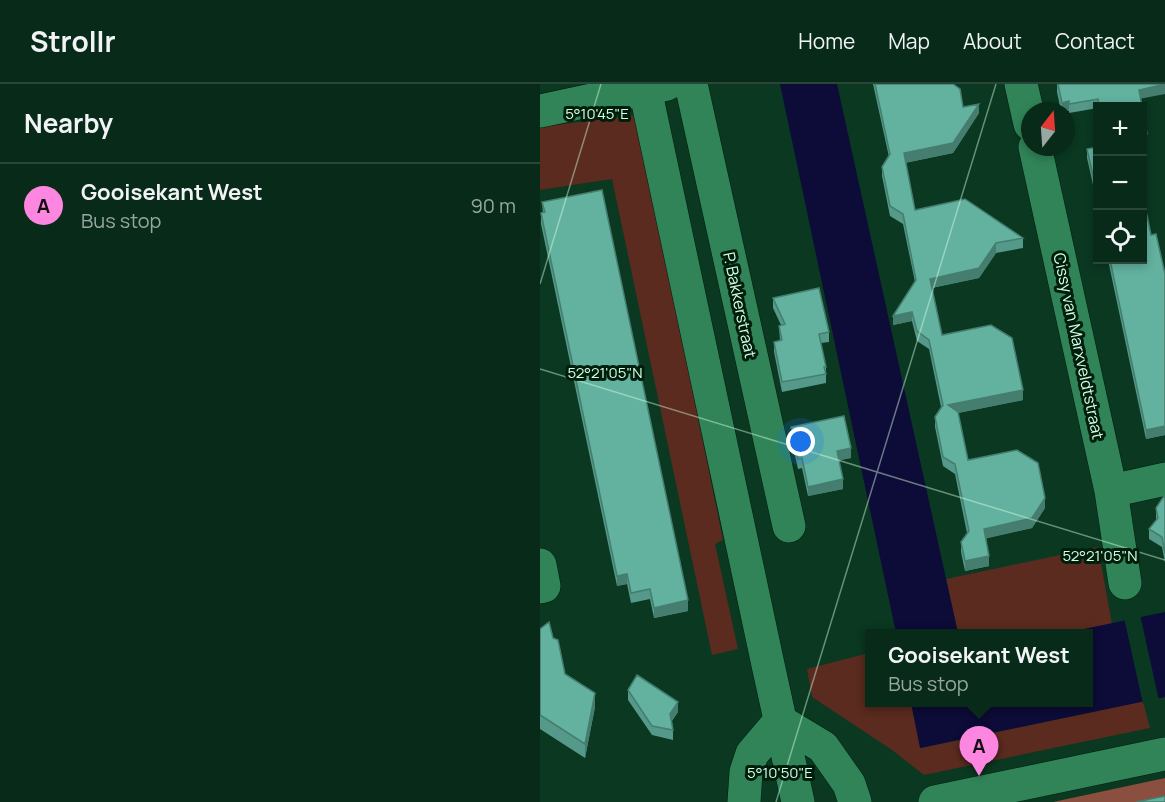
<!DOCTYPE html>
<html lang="en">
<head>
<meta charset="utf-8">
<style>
  :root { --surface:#082a19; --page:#163626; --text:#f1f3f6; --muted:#98a7a2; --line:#294638; --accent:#fd86e1 }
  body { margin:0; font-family:Manrope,sans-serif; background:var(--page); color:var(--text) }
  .controls { position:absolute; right:18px; top:18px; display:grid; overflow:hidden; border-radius:0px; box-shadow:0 3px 9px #0003 }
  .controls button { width:54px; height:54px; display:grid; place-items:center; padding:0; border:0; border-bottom:2px solid var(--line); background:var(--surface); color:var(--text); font:30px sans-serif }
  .compass { position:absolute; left:481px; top:18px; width:54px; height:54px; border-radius:50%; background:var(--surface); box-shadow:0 3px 9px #0003; rotate:17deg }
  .you { position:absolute; left:261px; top:358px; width:21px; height:21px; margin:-15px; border:4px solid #fff; border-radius:50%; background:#1a73e8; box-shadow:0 0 0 9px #1a73e833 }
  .badge { display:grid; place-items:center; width:39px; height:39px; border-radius:50%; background:var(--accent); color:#111; font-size:20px; font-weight:700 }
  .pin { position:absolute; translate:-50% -50px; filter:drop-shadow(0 2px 3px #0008) }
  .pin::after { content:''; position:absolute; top:32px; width:21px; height:18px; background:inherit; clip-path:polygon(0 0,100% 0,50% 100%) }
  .popup { position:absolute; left:325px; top:545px; width:228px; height:78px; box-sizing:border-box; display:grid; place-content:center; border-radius:0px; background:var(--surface); filter:drop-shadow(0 2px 4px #0005); font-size:20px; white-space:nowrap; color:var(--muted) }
  .popup b { font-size:22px; color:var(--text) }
  .popup::after { content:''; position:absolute; left:50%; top:100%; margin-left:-12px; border:12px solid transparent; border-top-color:var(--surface) }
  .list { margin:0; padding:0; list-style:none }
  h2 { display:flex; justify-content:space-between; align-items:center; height:78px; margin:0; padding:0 24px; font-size:26px }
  h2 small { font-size:20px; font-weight:400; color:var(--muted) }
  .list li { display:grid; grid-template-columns:39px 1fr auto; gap:18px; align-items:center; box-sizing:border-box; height:84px; padding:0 24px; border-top:2px solid var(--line) }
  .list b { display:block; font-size:22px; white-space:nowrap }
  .list p { margin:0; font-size:20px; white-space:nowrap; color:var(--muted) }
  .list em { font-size:20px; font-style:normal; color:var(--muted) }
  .icon { flex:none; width:33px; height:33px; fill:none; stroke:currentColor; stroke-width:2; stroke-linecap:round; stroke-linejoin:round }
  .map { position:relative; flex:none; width:625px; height:718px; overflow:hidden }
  header { display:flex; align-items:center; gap:36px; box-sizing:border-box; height:84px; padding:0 30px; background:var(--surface); border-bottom:2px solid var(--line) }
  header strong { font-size:28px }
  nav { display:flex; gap:33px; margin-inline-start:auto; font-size:21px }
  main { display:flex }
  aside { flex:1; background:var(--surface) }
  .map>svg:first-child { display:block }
</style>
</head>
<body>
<header>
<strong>Strollr</strong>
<nav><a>Home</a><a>Map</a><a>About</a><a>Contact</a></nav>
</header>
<main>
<aside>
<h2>Nearby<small></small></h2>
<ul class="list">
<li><span class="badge">A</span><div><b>Gooisekant West</b><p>Bus stop</p></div><em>90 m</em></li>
</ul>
</aside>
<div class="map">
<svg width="625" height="718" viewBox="0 0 625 718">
  <rect width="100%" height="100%" fill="#0a3821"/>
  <path fill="#5a2b1e" d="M 96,31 L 183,456 L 175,460 L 198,565 L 172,571 L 72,95 L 0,106 L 0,43 Z
    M 558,463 L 572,540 L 525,549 L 418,549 L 406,495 Z
    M 329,569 L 330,618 L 371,619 L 381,664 L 603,617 L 610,644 L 384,691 L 352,666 L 272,613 L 267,585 Z"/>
  <path fill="#8a4f3e" d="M 625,694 L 625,718 L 513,718 Z"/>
  <path fill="#0d0b38" d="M 240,0 L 297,0 L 418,549 L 356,549 Z
    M 625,528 L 625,613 L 380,664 L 371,619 L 548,618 L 548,550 L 525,549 Z"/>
  <path fill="#0a3821" d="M 600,530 L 619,617 L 603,620 L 584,534 Z"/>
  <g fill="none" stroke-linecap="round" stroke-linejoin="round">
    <g stroke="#031d0f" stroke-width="34">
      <path id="minor" d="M 104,0 L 227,576 L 258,718
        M 151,0 L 249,442
        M 481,0 L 490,40
        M 0,27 L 127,0
        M 495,63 L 571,407 L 625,395
        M 571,407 L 585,499
        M 0,481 L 4,502 L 0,503
        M 204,718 L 206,688 L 212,670 L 240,637 L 283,663 L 309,700 L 315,718
        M 395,718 L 625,670"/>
    </g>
    <use href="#minor" stroke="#308458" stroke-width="33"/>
  </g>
  <path fill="#549989" d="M 333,0 L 413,0 L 423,23 L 439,29 L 413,69 L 365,79 L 375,126 L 483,154 L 483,164 L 456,169 L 439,194 L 392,204 L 402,251 L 483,316 L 418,329 L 428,376 L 505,424 L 492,444 L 446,454 L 449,482 L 425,487 L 421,468 L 421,458 L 427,449 L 415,390 L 403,382 L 395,343 L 395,333 L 401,323 L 389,265 L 377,257 L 372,237 L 353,241 L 375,198 L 363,140 L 350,132 L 342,92 L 342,83 L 349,73 Z
    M 517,0 L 600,15 L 602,22 L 558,22 L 558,24 L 529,29 L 529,27 L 521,27 L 517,8 Z
    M 603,26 L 607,50 L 607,60 L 605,60 L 604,76 L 603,79 Z
    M 558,63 L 558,123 L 547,74 L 547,65 Z
    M 2,118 L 148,527 L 114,534 L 110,515 L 91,519 L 87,500 L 77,502 L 1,140 L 1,129 L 3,129 Z
    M 611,151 L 625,190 L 625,351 L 606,355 L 568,176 L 603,176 Z
    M 233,214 L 289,248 L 289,258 L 281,259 L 286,283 L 286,299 L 242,308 L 234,268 L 234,258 L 240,257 L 239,242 L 241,241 L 233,224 Z
    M 251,343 L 311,374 L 299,376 L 303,405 L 268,412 L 262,384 L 258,385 L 251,353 Z
    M 625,412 L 625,479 L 622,463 L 609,455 L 609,445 L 616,436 L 616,424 Z
    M 0,545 L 13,554 L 25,590 L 55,623 L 45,674 L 0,645 Z
    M 88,606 L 138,628 L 132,637 L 133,646 L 133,656 L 112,651 L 88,616 Z"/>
  <path fill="#457d6f" d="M 625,0 L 625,10 L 599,15 L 599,6 Z
    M 529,17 L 529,27 L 522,27 L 522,19 Z
    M 439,20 L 439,29 L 413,69 L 364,79 L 364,69 Z
    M 605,60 L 604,76 L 603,79 L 603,70 Z
    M 456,159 L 456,169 L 439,194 L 390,204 L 390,195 Z
    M 372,228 L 372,237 L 353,241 L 353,232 Z
    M 483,306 L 483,316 L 408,331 L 408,321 Z
    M 625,342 L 625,351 L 606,355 L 606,346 Z
    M 311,364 L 311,374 L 297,377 L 297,367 Z
    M 303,395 L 303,405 L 268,412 L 268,403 Z
    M 505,414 L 505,424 L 492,444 L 444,455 L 444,445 Z
    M 449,472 L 449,482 L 425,487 L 425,477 Z
    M 87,490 L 87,500 L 77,502 L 77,492 Z
    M 148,516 L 148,527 L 114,534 L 114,524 Z
    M 55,609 L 55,623 L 45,674 L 45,660 Z
    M 138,618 L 138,628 L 130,639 L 130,630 Z"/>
  <path fill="#62b29f" stroke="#457d6f" stroke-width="1.5" d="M 335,0 L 413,0 L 420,5 L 423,23 L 439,20 L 413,59 L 364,69 L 375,126 L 425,115 L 483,154 L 456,159 L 439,184 L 390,195 L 402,251 L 451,241 L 472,254 L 483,306 L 408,321 L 418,328 L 428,376 L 477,366 L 498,379 L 505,414 L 492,434 L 444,445 L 449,472 L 425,477 L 421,458 L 429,447 L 415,380 L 403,373 L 395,333 L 403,321 L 389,256 L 377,247 L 372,228 L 353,232 L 376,196 L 363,130 L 350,122 L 342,83 L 350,70 Z
    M 518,0 L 625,0 L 599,6 L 602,22 L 559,22 L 558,15 L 529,20 L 529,17 L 522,19 Z
    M 603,26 L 607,50 L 605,50 L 604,66 L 603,70 Z
    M 558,63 L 558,114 L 547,65 Z
    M 62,106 L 148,516 L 114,524 L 110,505 L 91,509 L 87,490 L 77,492 L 1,129 L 5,128 L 2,118 Z
    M 603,128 L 607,131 L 611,151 L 616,150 L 625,190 L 625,342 L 606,346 L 570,176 L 603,176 Z
    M 279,204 L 289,248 L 279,250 L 286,283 L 284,283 L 286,290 L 242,298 L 234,258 L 242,256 L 239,242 L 245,240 L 233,214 Z
    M 304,332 L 311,364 L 297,367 L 303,395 L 268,403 L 262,374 L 258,375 L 251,343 Z
    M 624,412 L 625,412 L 625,469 L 622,453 L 609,445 L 618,434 L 616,424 Z
    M 9,538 L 13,554 L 18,556 L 25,590 L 55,609 L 45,660 L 0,631 L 0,545 Z
    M 97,591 L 138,618 L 130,630 L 133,646 L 112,642 L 88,606 Z
    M 625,712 L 625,718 L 596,718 Z"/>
  <path fill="none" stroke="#d7ffe5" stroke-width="1.5" stroke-opacity="0.45" d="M 0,200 L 61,0M 0,285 L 625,476M 236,718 L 456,0"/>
  <g text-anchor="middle" stroke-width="6" stroke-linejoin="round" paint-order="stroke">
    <g font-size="16" fill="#d7ffe5" stroke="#001e0c">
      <text transform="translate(200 221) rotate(78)" y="6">P. Bakkerstraat</text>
      <text transform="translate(539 262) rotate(78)" y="6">Cissy van Marxveldtstraat</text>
    </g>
  </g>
  <g font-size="15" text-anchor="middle" fill="#d7ffe5" stroke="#001e0c" stroke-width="6" stroke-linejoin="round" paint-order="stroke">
    <text x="57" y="35">5°10'45"E</text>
    <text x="65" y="294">52°21'05"N</text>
    <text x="560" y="477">52°21'05"N</text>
    <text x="240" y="694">5°10'50"E</text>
  </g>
</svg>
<div class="controls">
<button>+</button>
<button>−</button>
<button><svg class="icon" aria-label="locate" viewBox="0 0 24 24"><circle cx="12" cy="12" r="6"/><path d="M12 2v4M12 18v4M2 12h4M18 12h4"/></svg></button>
</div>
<svg class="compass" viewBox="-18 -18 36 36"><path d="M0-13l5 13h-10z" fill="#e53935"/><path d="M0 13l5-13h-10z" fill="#98a7a2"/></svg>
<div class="you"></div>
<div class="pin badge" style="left:439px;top:692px">A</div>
<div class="popup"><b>Gooisekant West</b>Bus stop</div>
</div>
</main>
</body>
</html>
